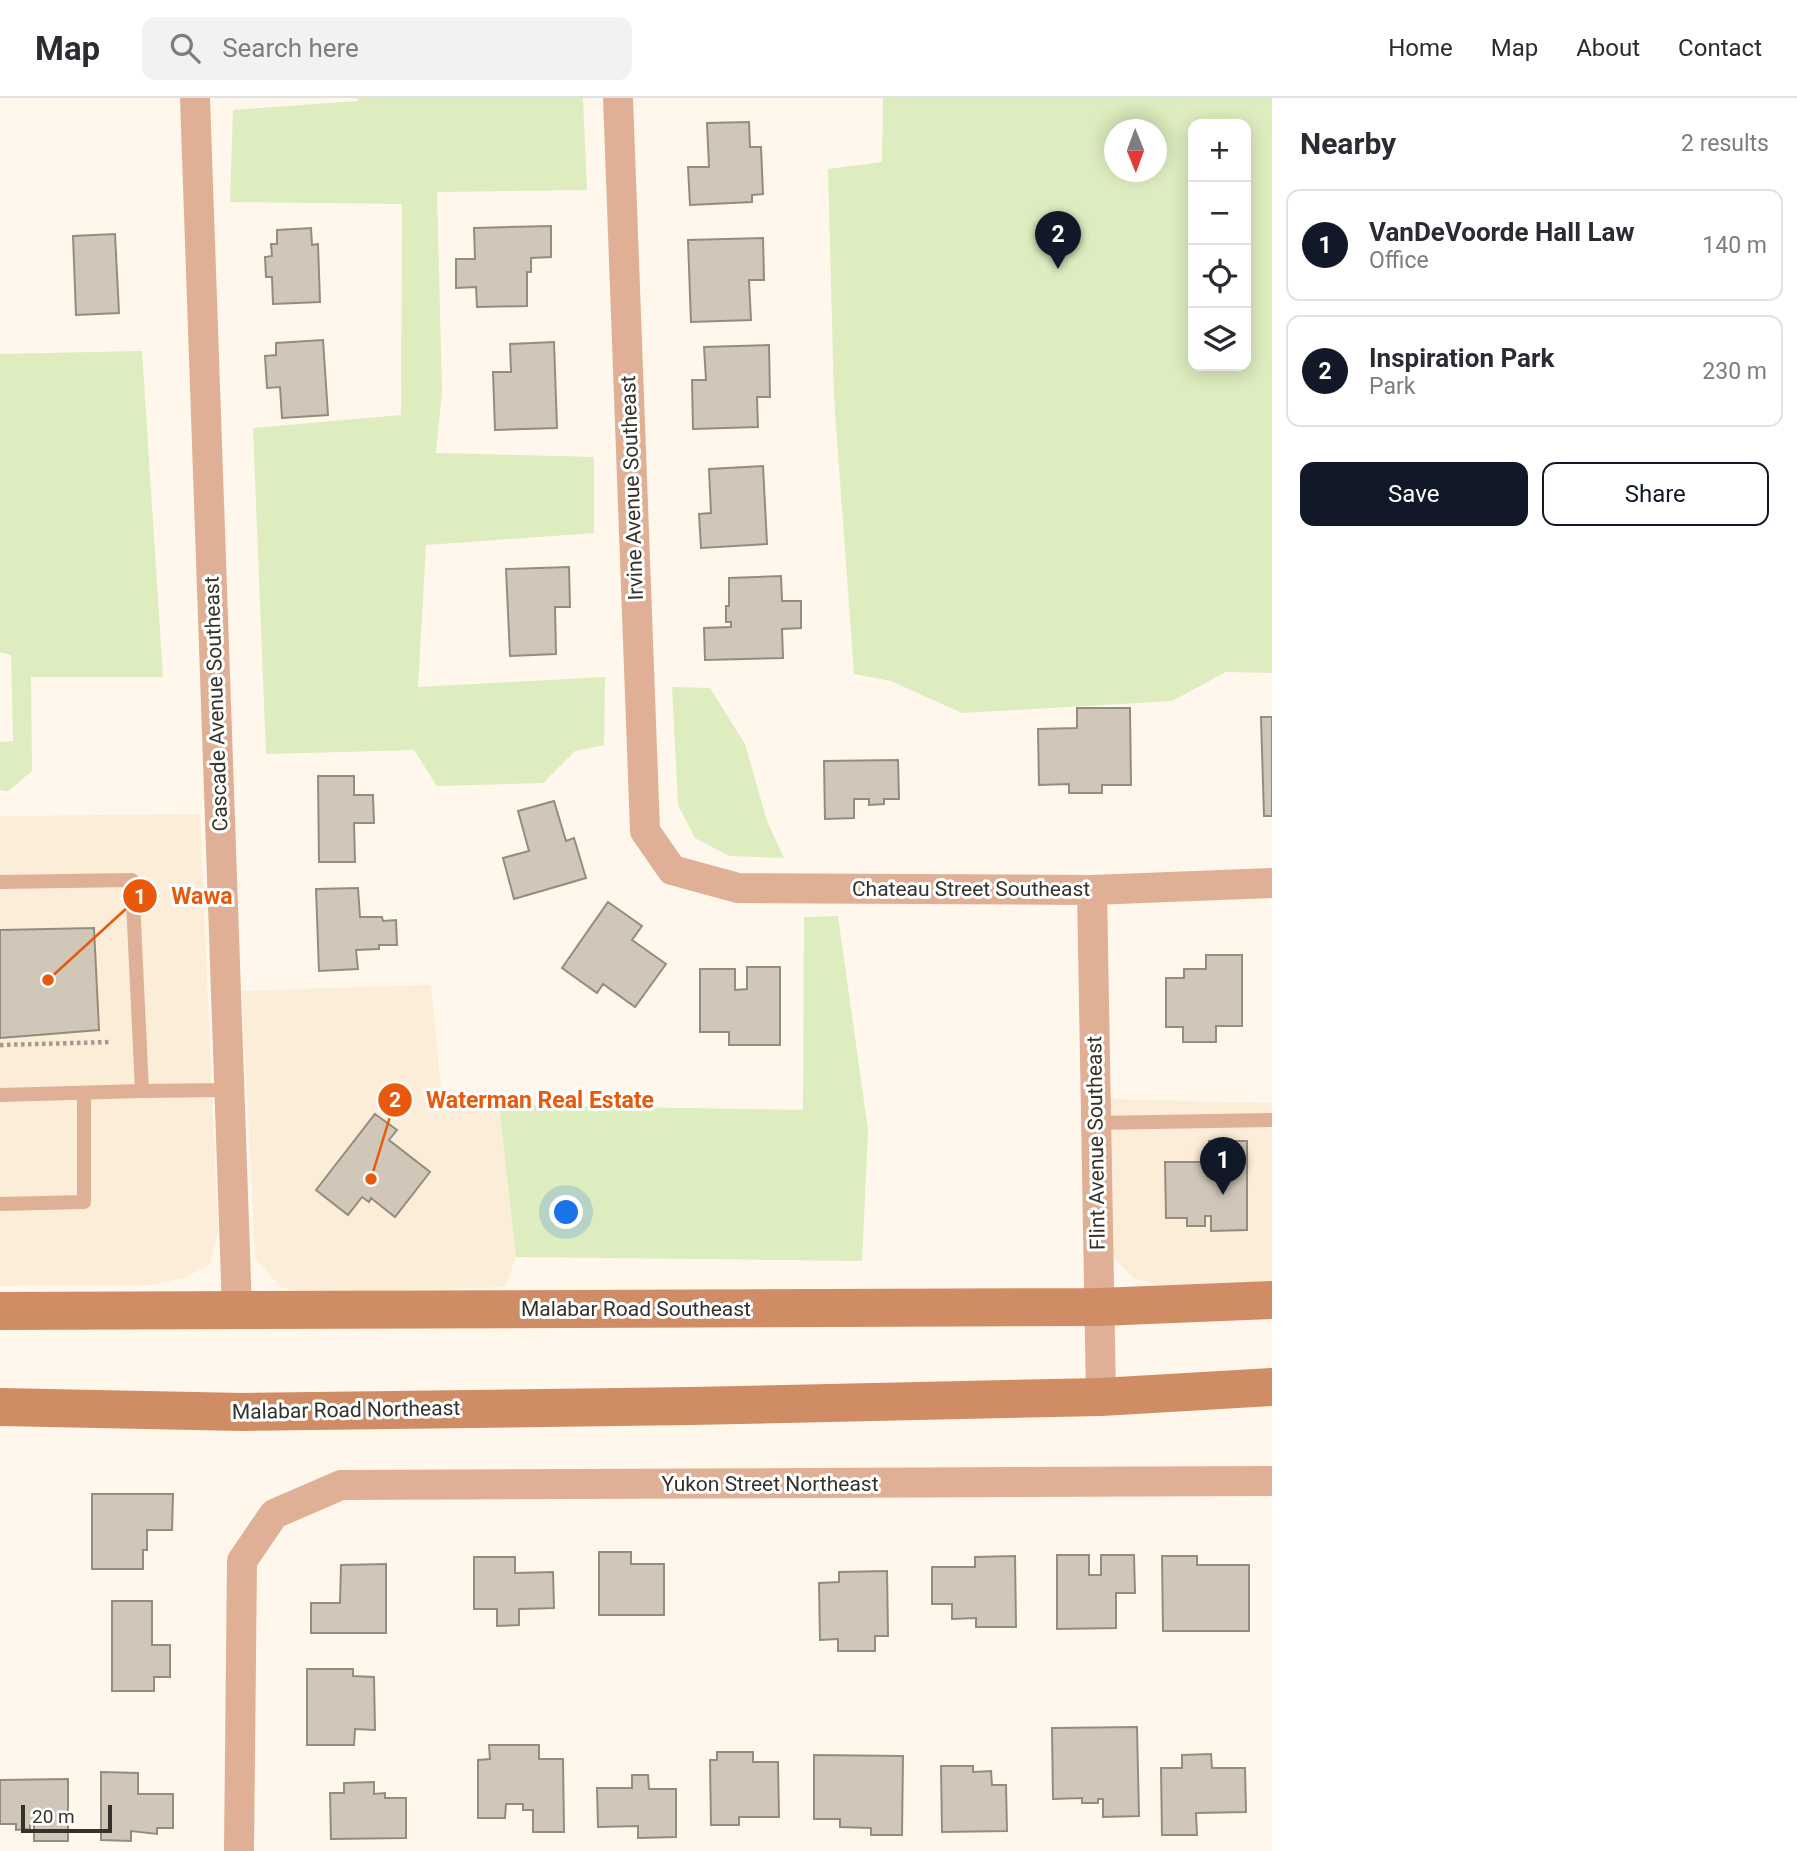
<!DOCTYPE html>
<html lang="en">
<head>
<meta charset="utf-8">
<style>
  :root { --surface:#fff; --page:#f2f2f3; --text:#2b2b33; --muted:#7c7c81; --line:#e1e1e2; --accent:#111827 }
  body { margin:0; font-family:Roboto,sans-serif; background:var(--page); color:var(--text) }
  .controls { position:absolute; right:21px; top:21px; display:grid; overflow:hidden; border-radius:14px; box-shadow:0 4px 18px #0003 }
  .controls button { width:63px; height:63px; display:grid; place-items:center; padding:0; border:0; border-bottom:2px solid var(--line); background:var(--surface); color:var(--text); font:35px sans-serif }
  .compass { position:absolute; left:1104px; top:21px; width:63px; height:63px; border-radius:50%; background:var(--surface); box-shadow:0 4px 18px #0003; rotate:179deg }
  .scale { position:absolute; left:21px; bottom:18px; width:91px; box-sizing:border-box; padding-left:7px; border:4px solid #35322c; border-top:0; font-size:19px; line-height:24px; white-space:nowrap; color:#35322c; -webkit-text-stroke:5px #fff; paint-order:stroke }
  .you { position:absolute; left:567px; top:1115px; width:24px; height:24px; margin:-18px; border:5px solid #fff; border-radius:50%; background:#1a73e8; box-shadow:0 0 0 10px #1a73e833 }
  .badge { display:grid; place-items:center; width:46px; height:46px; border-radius:50%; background:var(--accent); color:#fff; font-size:23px; font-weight:700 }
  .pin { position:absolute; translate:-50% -58px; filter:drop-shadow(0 2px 4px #0008) }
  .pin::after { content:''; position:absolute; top:37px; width:24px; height:21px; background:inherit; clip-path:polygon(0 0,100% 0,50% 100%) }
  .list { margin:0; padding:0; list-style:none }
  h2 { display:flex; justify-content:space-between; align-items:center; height:91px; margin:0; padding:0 28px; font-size:30px }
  h2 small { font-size:23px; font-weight:400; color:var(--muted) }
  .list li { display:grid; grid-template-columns:46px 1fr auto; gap:21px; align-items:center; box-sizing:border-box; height:112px; margin:0 14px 14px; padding:0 14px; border:2px solid var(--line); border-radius:14px }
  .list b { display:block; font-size:26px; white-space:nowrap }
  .list p { margin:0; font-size:23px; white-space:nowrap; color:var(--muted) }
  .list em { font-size:23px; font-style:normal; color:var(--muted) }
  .actions { display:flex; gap:14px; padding:21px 28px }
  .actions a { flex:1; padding:16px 0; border:2px solid var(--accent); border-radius:14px; text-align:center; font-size:24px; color:var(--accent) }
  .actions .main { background:var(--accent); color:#fff }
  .icon { flex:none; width:38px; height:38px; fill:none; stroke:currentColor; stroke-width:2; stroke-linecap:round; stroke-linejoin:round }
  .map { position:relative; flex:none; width:1272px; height:1753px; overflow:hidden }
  header { display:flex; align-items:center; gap:42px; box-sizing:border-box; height:98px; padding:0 35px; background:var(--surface); border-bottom:2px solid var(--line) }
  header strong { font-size:33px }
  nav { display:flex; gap:38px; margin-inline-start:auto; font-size:24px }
  .search { width:490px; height:63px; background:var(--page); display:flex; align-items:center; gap:18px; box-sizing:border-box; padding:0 24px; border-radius:14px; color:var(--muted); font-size:26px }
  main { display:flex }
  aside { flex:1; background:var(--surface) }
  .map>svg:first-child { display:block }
</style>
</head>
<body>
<header>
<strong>Map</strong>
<div class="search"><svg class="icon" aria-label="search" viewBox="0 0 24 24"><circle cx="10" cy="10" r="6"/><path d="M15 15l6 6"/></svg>Search here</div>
<nav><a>Home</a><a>Map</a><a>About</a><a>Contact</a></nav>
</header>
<main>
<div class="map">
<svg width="1272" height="1753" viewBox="0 0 1272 1753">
  <rect width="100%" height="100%" fill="#fff7eb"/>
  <path fill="#fbedd8" d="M 200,716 L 218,1134 L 210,1166 L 185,1180 L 152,1187 L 0,1188 L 0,718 Z
    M 431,887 L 441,991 L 493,994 L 499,1007 L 516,1159 L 505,1189 L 307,1195 L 280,1189 L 255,1159 L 242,893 Z
    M 1107,1001 L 1272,1005 L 1272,1183 L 1158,1187 L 1133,1180 L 1116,1162 L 1109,1144 Z"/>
  <path fill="#ddedbf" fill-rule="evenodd" d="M 358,0 L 583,0 L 587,92 L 437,94 L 442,293 L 436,355 L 594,359 L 594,435 L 426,447 L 418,589 L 605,579 L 604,647 L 575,653 L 543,685 L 437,688 L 414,652 L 266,656 L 253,330 L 401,317 L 402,106 L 230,104 L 233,12 L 357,3 Z
    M 883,0 L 1272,0 L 1272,575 L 1226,574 L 1172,603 L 962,615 L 891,583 L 854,576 L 834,300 L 828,71 L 882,64 ZM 1193,26 L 1246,26 L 1246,268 L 1193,268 ZM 1114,32 L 1156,32 L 1156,74 L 1114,74 Z
    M 142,253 L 163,579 L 31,579 L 32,673 L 8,693 L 0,692 L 0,644 L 13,643 L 11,557 L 0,554 L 0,256 Z
    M 672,589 L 710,590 L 745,646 L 767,723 L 784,760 L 729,758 L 695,740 L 678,707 Z
    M 838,818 L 868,1032 L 862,1163 L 516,1159 L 499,1007 L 803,1012 L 804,819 Z"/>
  <path fill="#d0c7b8" stroke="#948c7e" stroke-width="2" d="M 749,24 L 750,49 L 761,49 L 763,96 L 752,97 L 752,104 L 690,107 L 688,69 L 709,69 L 707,25 Z
    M 551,128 L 551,159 L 531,160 L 531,174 L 527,174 L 527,208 L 477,209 L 476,189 L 456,190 L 456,161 L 475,161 L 474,130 Z
    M 311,130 L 312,147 L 318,146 L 320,204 L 273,206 L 272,179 L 266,179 L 265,159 L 272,158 L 271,146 L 277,146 L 277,132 Z
    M 115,136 L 119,215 L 76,217 L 73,138 Z
    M 763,140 L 764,182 L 749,182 L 751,222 L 691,224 L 688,142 Z
    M 323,242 L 328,317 L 282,320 L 280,289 L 267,290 L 265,258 L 276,257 L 276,245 Z
    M 554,244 L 557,330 L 495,332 L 493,274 L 511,274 L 510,246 Z
    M 769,247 L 770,299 L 757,299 L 758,329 L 693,331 L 692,282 L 706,282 L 704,249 Z
    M 763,368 L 767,446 L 701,450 L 699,416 L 711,415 L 709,371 Z
    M 569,469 L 570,509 L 555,509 L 556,556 L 510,558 L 506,471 Z
    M 781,478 L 782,503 L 801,503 L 801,530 L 782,531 L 783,560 L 705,562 L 704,530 L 731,529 L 731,524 L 726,524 L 726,508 L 729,508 L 729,480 Z
    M 1077,610 L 1130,610 L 1131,687 L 1102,687 L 1102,695 L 1069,695 L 1069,686 L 1039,687 L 1038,631 L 1077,630 Z
    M 1261,619 L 1272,619 L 1272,718 L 1264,718 Z
    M 898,662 L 899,701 L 884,701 L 884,706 L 869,707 L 869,701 L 854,701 L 854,720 L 825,721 L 824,663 Z
    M 318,678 L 354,678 L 354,697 L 373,697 L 374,725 L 354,725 L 355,764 L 319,764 Z
    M 554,703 L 566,743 L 574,740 L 586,780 L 514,801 L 503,760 L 529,753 L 518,713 Z
    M 358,790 L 360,819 L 382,819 L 383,823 L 396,822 L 397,847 L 379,847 L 379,851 L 356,852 L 358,871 L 319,873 L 316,791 Z
    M 608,804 L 642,828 L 632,842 L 666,866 L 635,909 L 603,886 L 597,895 L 562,870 Z
    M 94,830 L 99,932 L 0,940 L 0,832 Z
    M 1206,857 L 1242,857 L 1242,928 L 1216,928 L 1216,944 L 1183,944 L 1183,929 L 1166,929 L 1166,880 L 1184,880 L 1184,871 L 1206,871 Z
    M 747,869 L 780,869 L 780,947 L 729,947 L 729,934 L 700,934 L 700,871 L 735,871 L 735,892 L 747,891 Z
    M 375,1016 L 397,1032 L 389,1042 L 430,1074 L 395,1119 L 371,1100 L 369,1104 L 362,1099 L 348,1117 L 316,1092 Z
    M 1209,1043 L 1247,1043 L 1247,1132 L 1211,1133 L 1211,1118 L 1205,1118 L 1205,1128 L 1187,1128 L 1187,1120 L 1166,1120 L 1165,1064 L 1209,1064 Z
    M 92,1396 L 173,1396 L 172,1432 L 147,1432 L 147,1452 L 143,1452 L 143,1471 L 92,1471 Z
    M 599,1454 L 631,1454 L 631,1466 L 664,1466 L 664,1517 L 599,1517 Z
    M 1057,1457 L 1089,1457 L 1089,1477 L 1101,1477 L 1101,1457 L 1134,1457 L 1135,1495 L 1116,1495 L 1116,1530 L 1057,1531 Z
    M 1015,1458 L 1016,1529 L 976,1529 L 976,1520 L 952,1521 L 952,1506 L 932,1506 L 932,1469 L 975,1469 L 975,1459 Z
    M 1162,1458 L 1197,1458 L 1197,1467 L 1249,1467 L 1249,1533 L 1163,1533 Z
    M 474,1459 L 515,1459 L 515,1475 L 553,1474 L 554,1510 L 519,1511 L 519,1527 L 497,1528 L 497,1511 L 474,1511 Z
    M 386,1466 L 386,1535 L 311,1535 L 311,1505 L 340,1505 L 341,1467 Z
    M 887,1473 L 888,1538 L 875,1538 L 875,1553 L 838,1553 L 838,1541 L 820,1542 L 819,1485 L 839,1484 L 839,1474 Z
    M 112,1503 L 152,1503 L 152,1547 L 170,1547 L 170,1579 L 154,1579 L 154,1593 L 112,1593 Z
    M 307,1571 L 353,1571 L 353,1578 L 374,1579 L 375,1632 L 355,1631 L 354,1647 L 307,1647 Z
    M 1137,1629 L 1139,1718 L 1103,1719 L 1103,1701 L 1098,1701 L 1098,1705 L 1082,1705 L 1082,1700 L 1053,1701 L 1052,1630 Z
    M 489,1647 L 539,1647 L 539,1661 L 563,1661 L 564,1734 L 533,1734 L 533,1712 L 523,1712 L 523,1706 L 506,1706 L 505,1720 L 478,1720 L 478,1662 L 490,1661 Z
    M 717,1654 L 753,1654 L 753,1664 L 778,1664 L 779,1719 L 739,1719 L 739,1727 L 711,1727 L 710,1662 L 717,1662 Z
    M 1211,1656 L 1212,1670 L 1245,1670 L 1246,1714 L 1196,1715 L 1197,1737 L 1162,1737 L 1161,1670 L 1182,1670 L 1182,1657 Z
    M 814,1657 L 903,1658 L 902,1737 L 871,1737 L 871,1730 L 840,1729 L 840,1721 L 814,1721 Z
    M 941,1668 L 973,1668 L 973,1674 L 991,1673 L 992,1687 L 1006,1687 L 1007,1733 L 942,1734 Z
    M 101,1674 L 138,1675 L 138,1696 L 173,1696 L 173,1730 L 157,1730 L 157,1736 L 131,1733 L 131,1743 L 101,1742 Z
    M 632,1677 L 648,1677 L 649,1691 L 676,1691 L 676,1739 L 638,1740 L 638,1728 L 598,1729 L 597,1690 L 632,1690 Z
    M 68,1681 L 68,1743 L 34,1743 L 34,1727 L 30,1727 L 30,1731 L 16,1732 L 16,1726 L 0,1726 L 0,1682 Z
    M 374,1684 L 374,1696 L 385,1695 L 385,1700 L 406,1700 L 406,1740 L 331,1741 L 330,1695 L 344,1695 L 344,1685 Z"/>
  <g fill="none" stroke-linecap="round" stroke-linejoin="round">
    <path stroke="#a19b92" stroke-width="4.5" stroke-dasharray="3.5 3.5" stroke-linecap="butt" d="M 0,947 L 111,944"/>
    <path stroke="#dfb096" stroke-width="14" d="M 0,784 L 132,782 L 142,993 L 228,992
      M 0,997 L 142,993
      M 1096,1025 L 1272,1022
      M 0,1106 L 84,1104 L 84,995"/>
    <path stroke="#dfb096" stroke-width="30" d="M 195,0 L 237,1212
      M 618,0 L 645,733 L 672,772 L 738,790 L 1092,792 L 1272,785
      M 1092,792 L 1101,1299
      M 239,1753 L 242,1463 L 274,1416 L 341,1387 L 1272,1383"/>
    <path stroke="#d08c64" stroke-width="38" d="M 0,1213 L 1099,1209 L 1272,1202
      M 0,1309 L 243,1314 L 691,1308 L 1101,1299 L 1272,1289"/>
  </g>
  <g text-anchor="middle" stroke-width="6" stroke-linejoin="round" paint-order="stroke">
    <g font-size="21" fill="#35322c" stroke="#fff">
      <text transform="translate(632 390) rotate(-92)" y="7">Irvine Avenue Southeast</text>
      <text transform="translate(216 606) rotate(-92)" y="7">Cascade Avenue Southeast</text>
      <text x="971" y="798">Chateau Street Southeast</text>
      <text transform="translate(1096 1045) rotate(-91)" y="7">Flint Avenue Southeast</text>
      <text x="636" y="1218">Malabar Road Southeast</text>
      <text transform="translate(346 1312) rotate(-1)" y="7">Malabar Road Northeast</text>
      <text x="770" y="1393">Yukon Street Northeast</text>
    </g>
  </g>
  <path fill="none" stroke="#e8590c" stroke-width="2.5" d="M48 882L140 798M371 1081L395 1002"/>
  <g fill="#e8590c" stroke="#fff" stroke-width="2.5">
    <circle cx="48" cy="882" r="7"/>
    <circle cx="371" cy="1081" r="7"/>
    <circle cx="140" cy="798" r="18"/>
    <circle cx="395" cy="1002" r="18"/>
  </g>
  <g font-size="21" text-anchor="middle" font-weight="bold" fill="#fff">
    <text x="140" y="806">1</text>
    <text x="395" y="1009">2</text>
  </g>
  <g font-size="23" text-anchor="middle" font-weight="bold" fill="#e8590c" stroke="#fff" stroke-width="6" stroke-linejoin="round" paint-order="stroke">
    <text x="202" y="806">Wawa</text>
    <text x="540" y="1010">Waterman Real Estate</text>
  </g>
</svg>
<div class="controls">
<button>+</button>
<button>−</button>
<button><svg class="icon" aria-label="locate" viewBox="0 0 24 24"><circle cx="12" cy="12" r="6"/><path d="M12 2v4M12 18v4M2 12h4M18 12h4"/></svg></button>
<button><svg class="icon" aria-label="layers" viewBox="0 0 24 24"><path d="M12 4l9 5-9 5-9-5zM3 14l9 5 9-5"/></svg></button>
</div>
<svg class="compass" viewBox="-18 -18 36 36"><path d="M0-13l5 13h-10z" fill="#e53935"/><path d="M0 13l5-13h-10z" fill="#7c7c81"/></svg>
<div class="scale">20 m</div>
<div class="you"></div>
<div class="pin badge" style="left:1223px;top:1097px">1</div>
<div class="pin badge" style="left:1058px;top:171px">2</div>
</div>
<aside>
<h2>Nearby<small>2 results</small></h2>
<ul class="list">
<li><span class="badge">1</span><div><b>VanDeVoorde Hall Law</b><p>Office</p></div><em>140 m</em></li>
<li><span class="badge">2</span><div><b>Inspiration Park</b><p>Park</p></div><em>230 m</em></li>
</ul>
<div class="actions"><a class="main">Save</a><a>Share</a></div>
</aside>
</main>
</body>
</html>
